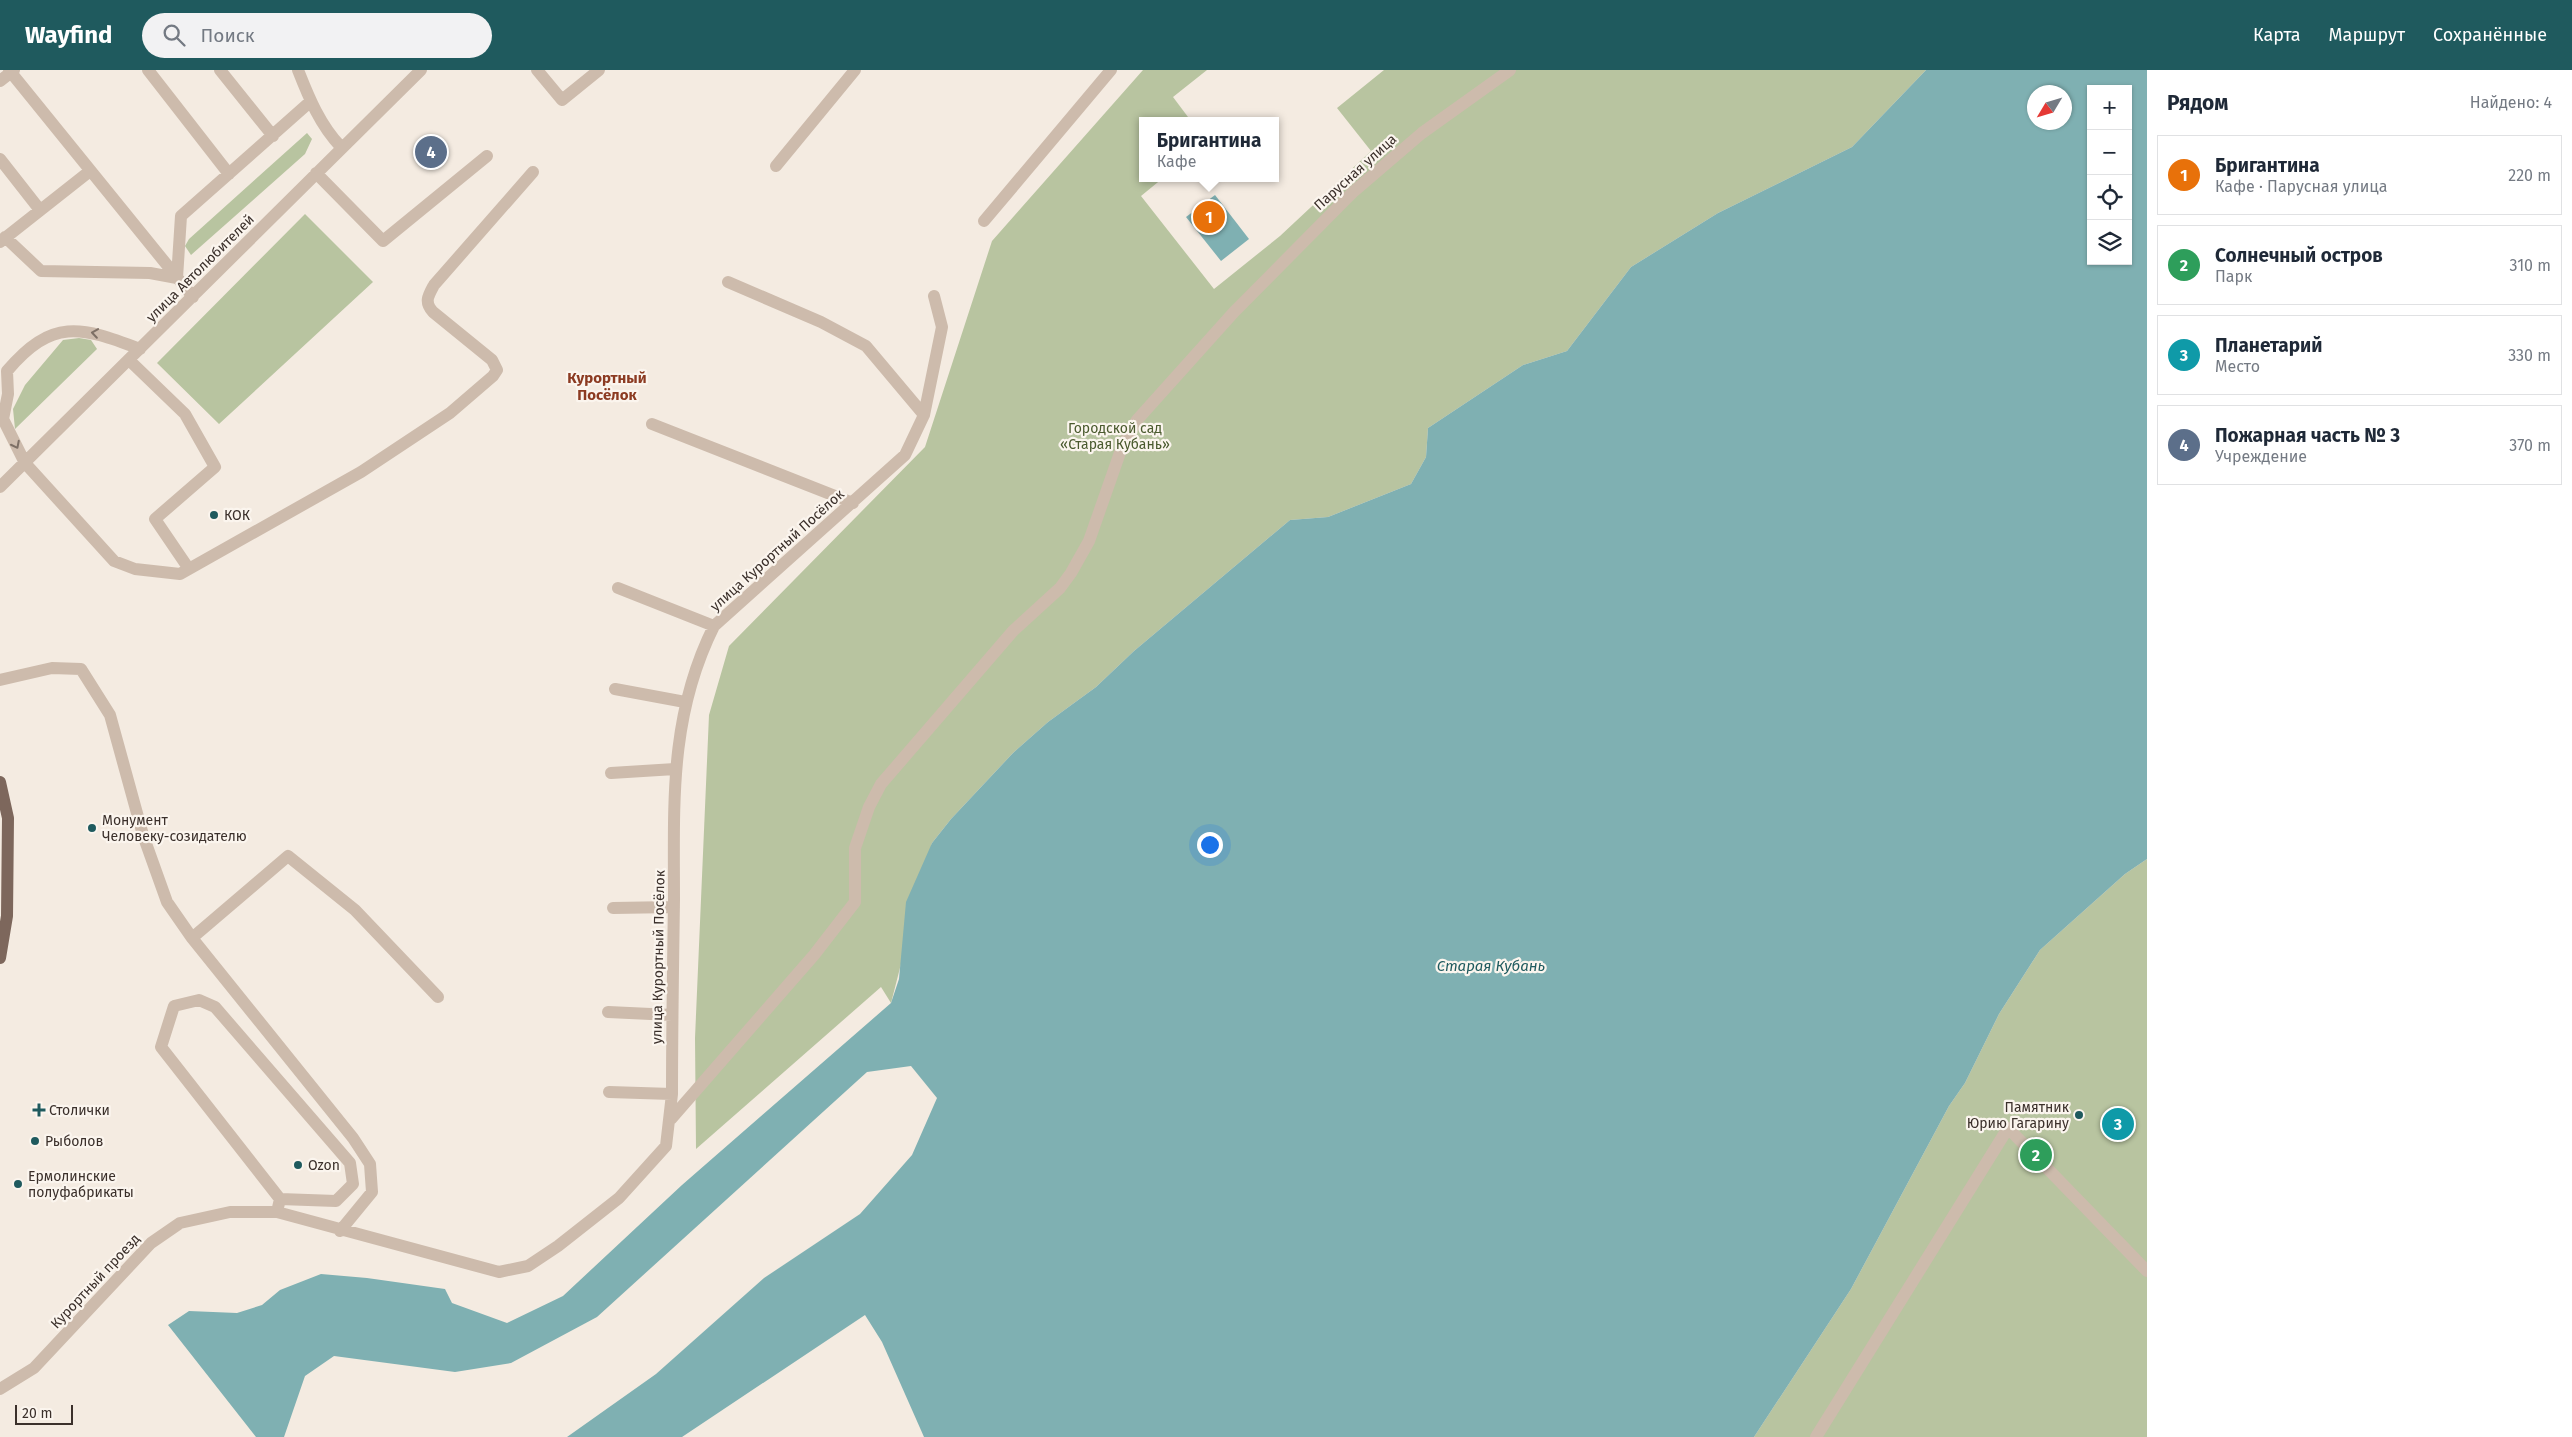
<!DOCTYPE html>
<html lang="ru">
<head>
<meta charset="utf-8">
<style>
  :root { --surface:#fff; --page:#f2f2f3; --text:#1f2937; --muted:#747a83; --line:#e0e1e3; --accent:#1f5a5e }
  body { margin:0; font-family:"Fira Sans",sans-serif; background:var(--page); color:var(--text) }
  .controls { position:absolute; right:15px; top:15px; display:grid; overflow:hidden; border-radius:0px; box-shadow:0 1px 4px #0004 }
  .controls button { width:45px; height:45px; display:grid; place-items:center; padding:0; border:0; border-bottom:1px solid var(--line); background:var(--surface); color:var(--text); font:25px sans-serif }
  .compass { position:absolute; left:2027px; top:15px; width:45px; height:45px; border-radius:50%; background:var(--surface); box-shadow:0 1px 4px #0004; rotate:232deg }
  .scale { position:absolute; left:15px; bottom:12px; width:58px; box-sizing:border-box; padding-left:5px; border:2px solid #3b302b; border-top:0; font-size:14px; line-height:18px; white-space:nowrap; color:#3b302b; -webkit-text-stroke:4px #fbf5ee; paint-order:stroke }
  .you { position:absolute; left:1209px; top:774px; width:18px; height:18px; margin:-12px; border:4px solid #fff; border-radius:50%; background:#1a73e8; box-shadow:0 0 0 8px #1a73e833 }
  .badge { display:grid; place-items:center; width:32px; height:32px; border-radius:50%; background:var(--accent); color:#fff; font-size:16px; font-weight:700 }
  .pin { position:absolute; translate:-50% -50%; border:2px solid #fff; box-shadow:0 1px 5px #0006 }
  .popup { position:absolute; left:1139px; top:47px; width:140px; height:65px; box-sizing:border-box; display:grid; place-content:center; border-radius:0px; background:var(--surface); filter:drop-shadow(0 1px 4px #0005); font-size:16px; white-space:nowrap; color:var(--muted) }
  .popup b { font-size:19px; color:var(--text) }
  .popup::after { content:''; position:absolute; left:50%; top:100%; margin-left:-10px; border:10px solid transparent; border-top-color:var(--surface) }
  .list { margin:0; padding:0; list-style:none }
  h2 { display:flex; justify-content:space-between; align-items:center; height:65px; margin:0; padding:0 20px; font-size:21px }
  h2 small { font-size:16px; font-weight:400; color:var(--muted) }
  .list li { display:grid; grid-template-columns:32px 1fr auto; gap:15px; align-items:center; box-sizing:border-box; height:80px; margin:0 10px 10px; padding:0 10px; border:1px solid var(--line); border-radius:0px }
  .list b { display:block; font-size:19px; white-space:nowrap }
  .list p { margin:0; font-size:16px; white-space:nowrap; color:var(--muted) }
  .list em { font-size:16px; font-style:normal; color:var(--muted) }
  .icon { flex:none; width:28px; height:28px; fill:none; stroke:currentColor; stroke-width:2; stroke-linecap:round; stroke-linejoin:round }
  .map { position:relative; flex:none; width:2147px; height:1367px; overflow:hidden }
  header { display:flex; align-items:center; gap:30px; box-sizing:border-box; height:70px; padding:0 25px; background:var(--accent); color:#fff }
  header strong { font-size:24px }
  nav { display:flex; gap:28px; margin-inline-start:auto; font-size:18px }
  .search { width:350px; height:45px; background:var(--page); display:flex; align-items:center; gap:12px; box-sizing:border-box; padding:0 18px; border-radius:28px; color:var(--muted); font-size:19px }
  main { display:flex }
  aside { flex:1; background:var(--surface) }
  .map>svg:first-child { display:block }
</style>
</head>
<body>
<header>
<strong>Wayfind</strong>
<div class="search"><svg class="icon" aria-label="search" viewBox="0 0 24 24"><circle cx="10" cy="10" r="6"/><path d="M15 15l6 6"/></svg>Поиск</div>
<nav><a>Карта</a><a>Маршрут</a><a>Сохранённые</a></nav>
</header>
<main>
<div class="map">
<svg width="2147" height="1367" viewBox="0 0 2147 1367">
  <rect width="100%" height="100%" fill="#f4ebe1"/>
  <path fill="#b8c4a0" d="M 1143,0 L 1207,0 L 1173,27 L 1191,51 L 1143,51 L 1143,108 L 1163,108 L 1141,126 L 1214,219 L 1280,166 L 1371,81 L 1337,38 L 1384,0 L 1926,0 L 1852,77 L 1718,143 L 1631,197 L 1567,281 L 1523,295 L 1428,358 L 1426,387 L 1411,414 L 1328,447 L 1290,450 L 1134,581 L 1096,617 L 1048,652 L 1013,683 L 951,749 L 932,773 L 891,933 L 881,917 L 696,1079 L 695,968 L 709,645 L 729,576 L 925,377 L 992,171 Z
    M 307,63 L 312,69 L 305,84 L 191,185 L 185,176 L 189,169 Z
    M 305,144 L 373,212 L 219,354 L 157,293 Z
    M 79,268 L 91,270 L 97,279 L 15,359 L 13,339 L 25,315 L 63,270 Z
    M 2147,789 L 2147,1367 L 1754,1367 L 1851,1219 L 1949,1036 L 1965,1013 L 1999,944 L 2040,880 L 2125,804 Z"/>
  <path fill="#7fb0b2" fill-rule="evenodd" d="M 1926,0 L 2147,0 L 2147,789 L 2125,804 L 2040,880 L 1999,944 L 1965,1013 L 1949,1036 L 1851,1219 L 1754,1367 L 924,1367 L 882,1272 L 865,1245 L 682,1367 L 567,1367 L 656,1304 L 764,1208 L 860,1144 L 912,1085 L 937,1028 L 911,996 L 867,1002 L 597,1247 L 511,1293 L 455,1302 L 334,1286 L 305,1306 L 284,1367 L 256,1367 L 168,1255 L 189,1241 L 237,1243 L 262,1235 L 280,1220 L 321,1204 L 367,1208 L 445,1219 L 452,1233 L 507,1253 L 563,1226 L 682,1115 L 891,933 L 899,909 L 906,832 L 932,773 L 951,749 L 1013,683 L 1048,652 L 1096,617 L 1134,581 L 1290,450 L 1328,447 L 1411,414 L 1426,387 L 1428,358 L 1523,295 L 1567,281 L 1631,197 L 1718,143 L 1852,77 ZM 2091,19 L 2128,19 L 2128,191 L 2091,191 ZM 2034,22 L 2064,22 L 2064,52 L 2034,52 Z
    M 1215,125 L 1249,169 L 1221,191 L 1186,147 Z"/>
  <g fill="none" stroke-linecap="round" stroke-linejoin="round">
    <path stroke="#cdbbac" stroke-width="12" d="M 9,0 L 193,227
      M 148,0 L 229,104
      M 220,0 L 273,66
      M 298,0 C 309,28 320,55 341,77
      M 537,0 L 562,30 L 599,0
      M 0,11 L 14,0
      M 0,89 L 40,140
      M 776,96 L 855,0
      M 316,103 L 383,171 L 487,86
      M 984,151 L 1111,0
      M 5,167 L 41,201 L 150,203 L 177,208
      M 0,172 L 90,101
      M 177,208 L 181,146 L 311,31
      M 728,212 L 821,252 L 866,276 L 924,345
      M 140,279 C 80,256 52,248 7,301 L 8,324 L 3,349 L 25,393 L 114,491 L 135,499 L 180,504 L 361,402 L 450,343 L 493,306 L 497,300 L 492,290 L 433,242 C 424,232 428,226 434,215 L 533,102
      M 129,290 L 185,344 L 215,397 L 155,449 L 189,499
      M 652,354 L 853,433
      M 0,417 L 421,0
      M 618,518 L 714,556
      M 0,610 L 52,598 L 81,599 L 110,645 L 143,765 L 167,832 L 192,868 L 353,1068 L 370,1094 L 372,1122 L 340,1161
      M 615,619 L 685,632
      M 611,703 L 675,699
      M 613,838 L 674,837
      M 192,868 L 288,786 L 355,840 L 438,927
      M 608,942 L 672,945
      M 609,1022 L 672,1024
      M 671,1049 L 814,885 L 855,832 L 855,778 L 869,737 L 881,714 L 1013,561 L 1060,518 L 1071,503 L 1089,471 L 1122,377 L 1137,350 L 1234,242 L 1352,123 L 1422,63 L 1510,0
      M 277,1142 L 280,1129 L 161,977 L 174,936 L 199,930 L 215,937 L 350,1093 L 353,1114 L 336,1131 L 280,1129
      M 0,1319 L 34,1298 L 151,1173 L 180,1153 L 230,1142 L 277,1142 L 499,1202 L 528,1196 L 558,1176 L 619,1128 L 666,1076 L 672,1024 C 672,960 673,895 674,830 C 674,733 669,646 714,556 L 905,385 L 924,345 L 942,257 L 934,226
      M 1816,1367 L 2008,1058 L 2147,1201"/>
    <path stroke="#7d675c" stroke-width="12" d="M 0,712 L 8,748 L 7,846 L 0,888"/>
  </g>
  <defs><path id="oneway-chevron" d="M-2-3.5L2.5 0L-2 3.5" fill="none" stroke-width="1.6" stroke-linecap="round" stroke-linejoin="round" transform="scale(1.25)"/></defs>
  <g stroke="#7d6f65">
    <use href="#oneway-chevron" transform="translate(95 263) rotate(-172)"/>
    <use href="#oneway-chevron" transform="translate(16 375) rotate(63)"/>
  </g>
  <g fill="#1f5a5e" stroke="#fbf5ee" stroke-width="2">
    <circle cx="214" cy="445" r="5"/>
    <circle cx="92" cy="758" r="5"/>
    <path d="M36.5 1032.5h5v5h5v5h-5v5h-5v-5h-5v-5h5z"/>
    <circle cx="2079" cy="1045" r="5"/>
    <circle cx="35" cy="1071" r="5"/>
    <circle cx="298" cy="1095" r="5"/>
    <circle cx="18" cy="1114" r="5"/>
  </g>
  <g text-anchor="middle" stroke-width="4.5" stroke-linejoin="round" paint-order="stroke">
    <g font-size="14" fill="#3b302b" stroke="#fbf5ee">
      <text transform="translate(1355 102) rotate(-42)" y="5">Парусная улица</text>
      <text transform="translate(200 198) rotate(-45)" y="5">улица Автолюбителей</text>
      <text transform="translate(777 480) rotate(-42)" y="5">улица Курортный Посёлок</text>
      <text transform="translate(658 887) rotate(-89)" y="5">улица Курортный Посёлок</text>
      <text transform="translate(95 1211) rotate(-47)" y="5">Курортный проезд</text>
    </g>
    <g font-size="14" fill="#4a5a2e" stroke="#fbf5ee">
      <text x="1115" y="363">Городской сад<tspan x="1115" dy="16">«Старая Кубань»</tspan></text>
    </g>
    <g font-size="14" fill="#3b302b" stroke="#fbf5ee" text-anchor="start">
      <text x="224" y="450">КОК</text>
      <text x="102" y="755">Монумент<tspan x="102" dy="16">Человеку-созидателю</tspan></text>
      <text x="2069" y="1042" text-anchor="end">Памятник<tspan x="2069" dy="16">Юрию Гагарину</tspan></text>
      <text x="49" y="1045">Столички</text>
      <text x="45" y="1076">Рыболов</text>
      <text x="308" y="1100">Ozon</text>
      <text x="28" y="1111">Ермолинские<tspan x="28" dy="16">полуфабрикаты</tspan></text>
    </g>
    <g font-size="15" font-weight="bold" fill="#8c3b22" stroke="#fbf5ee">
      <text x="607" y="313">Курортный<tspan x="607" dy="17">Посёлок</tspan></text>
    </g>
    <g font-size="15" font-style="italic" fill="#1f5a5e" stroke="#fbf5ee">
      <text x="1491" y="901">Старая Кубань</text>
    </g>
  </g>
</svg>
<div class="controls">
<button>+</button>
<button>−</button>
<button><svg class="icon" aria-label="locate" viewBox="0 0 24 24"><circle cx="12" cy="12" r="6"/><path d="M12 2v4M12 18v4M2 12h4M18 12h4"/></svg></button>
<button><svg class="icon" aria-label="layers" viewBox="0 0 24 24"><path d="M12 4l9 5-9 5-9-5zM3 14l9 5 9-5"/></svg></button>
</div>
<svg class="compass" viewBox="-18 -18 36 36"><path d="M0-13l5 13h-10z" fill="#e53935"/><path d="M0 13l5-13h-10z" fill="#747a83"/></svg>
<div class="scale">20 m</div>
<div class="you"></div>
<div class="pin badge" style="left:1209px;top:147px;background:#e8710a">1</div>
<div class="popup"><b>Бригантина</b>Кафе</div>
<div class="pin badge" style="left:2036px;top:1085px;background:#2e9e5b">2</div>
<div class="pin badge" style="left:2118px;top:1054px;background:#0f9aa8">3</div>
<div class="pin badge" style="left:431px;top:82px;background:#5c6f8a">4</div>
</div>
<aside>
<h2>Рядом<small>Найдено: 4</small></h2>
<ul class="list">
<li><span class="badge" style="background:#e8710a">1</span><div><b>Бригантина</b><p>Кафе · Парусная улица</p></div><em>220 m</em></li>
<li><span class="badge" style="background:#2e9e5b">2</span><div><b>Солнечный остров</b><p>Парк</p></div><em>310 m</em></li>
<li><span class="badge" style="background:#0f9aa8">3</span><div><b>Планетарий</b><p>Место</p></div><em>330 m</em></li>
<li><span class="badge" style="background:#5c6f8a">4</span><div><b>Пожарная часть № 3</b><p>Учреждение</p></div><em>370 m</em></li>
</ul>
</aside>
</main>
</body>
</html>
